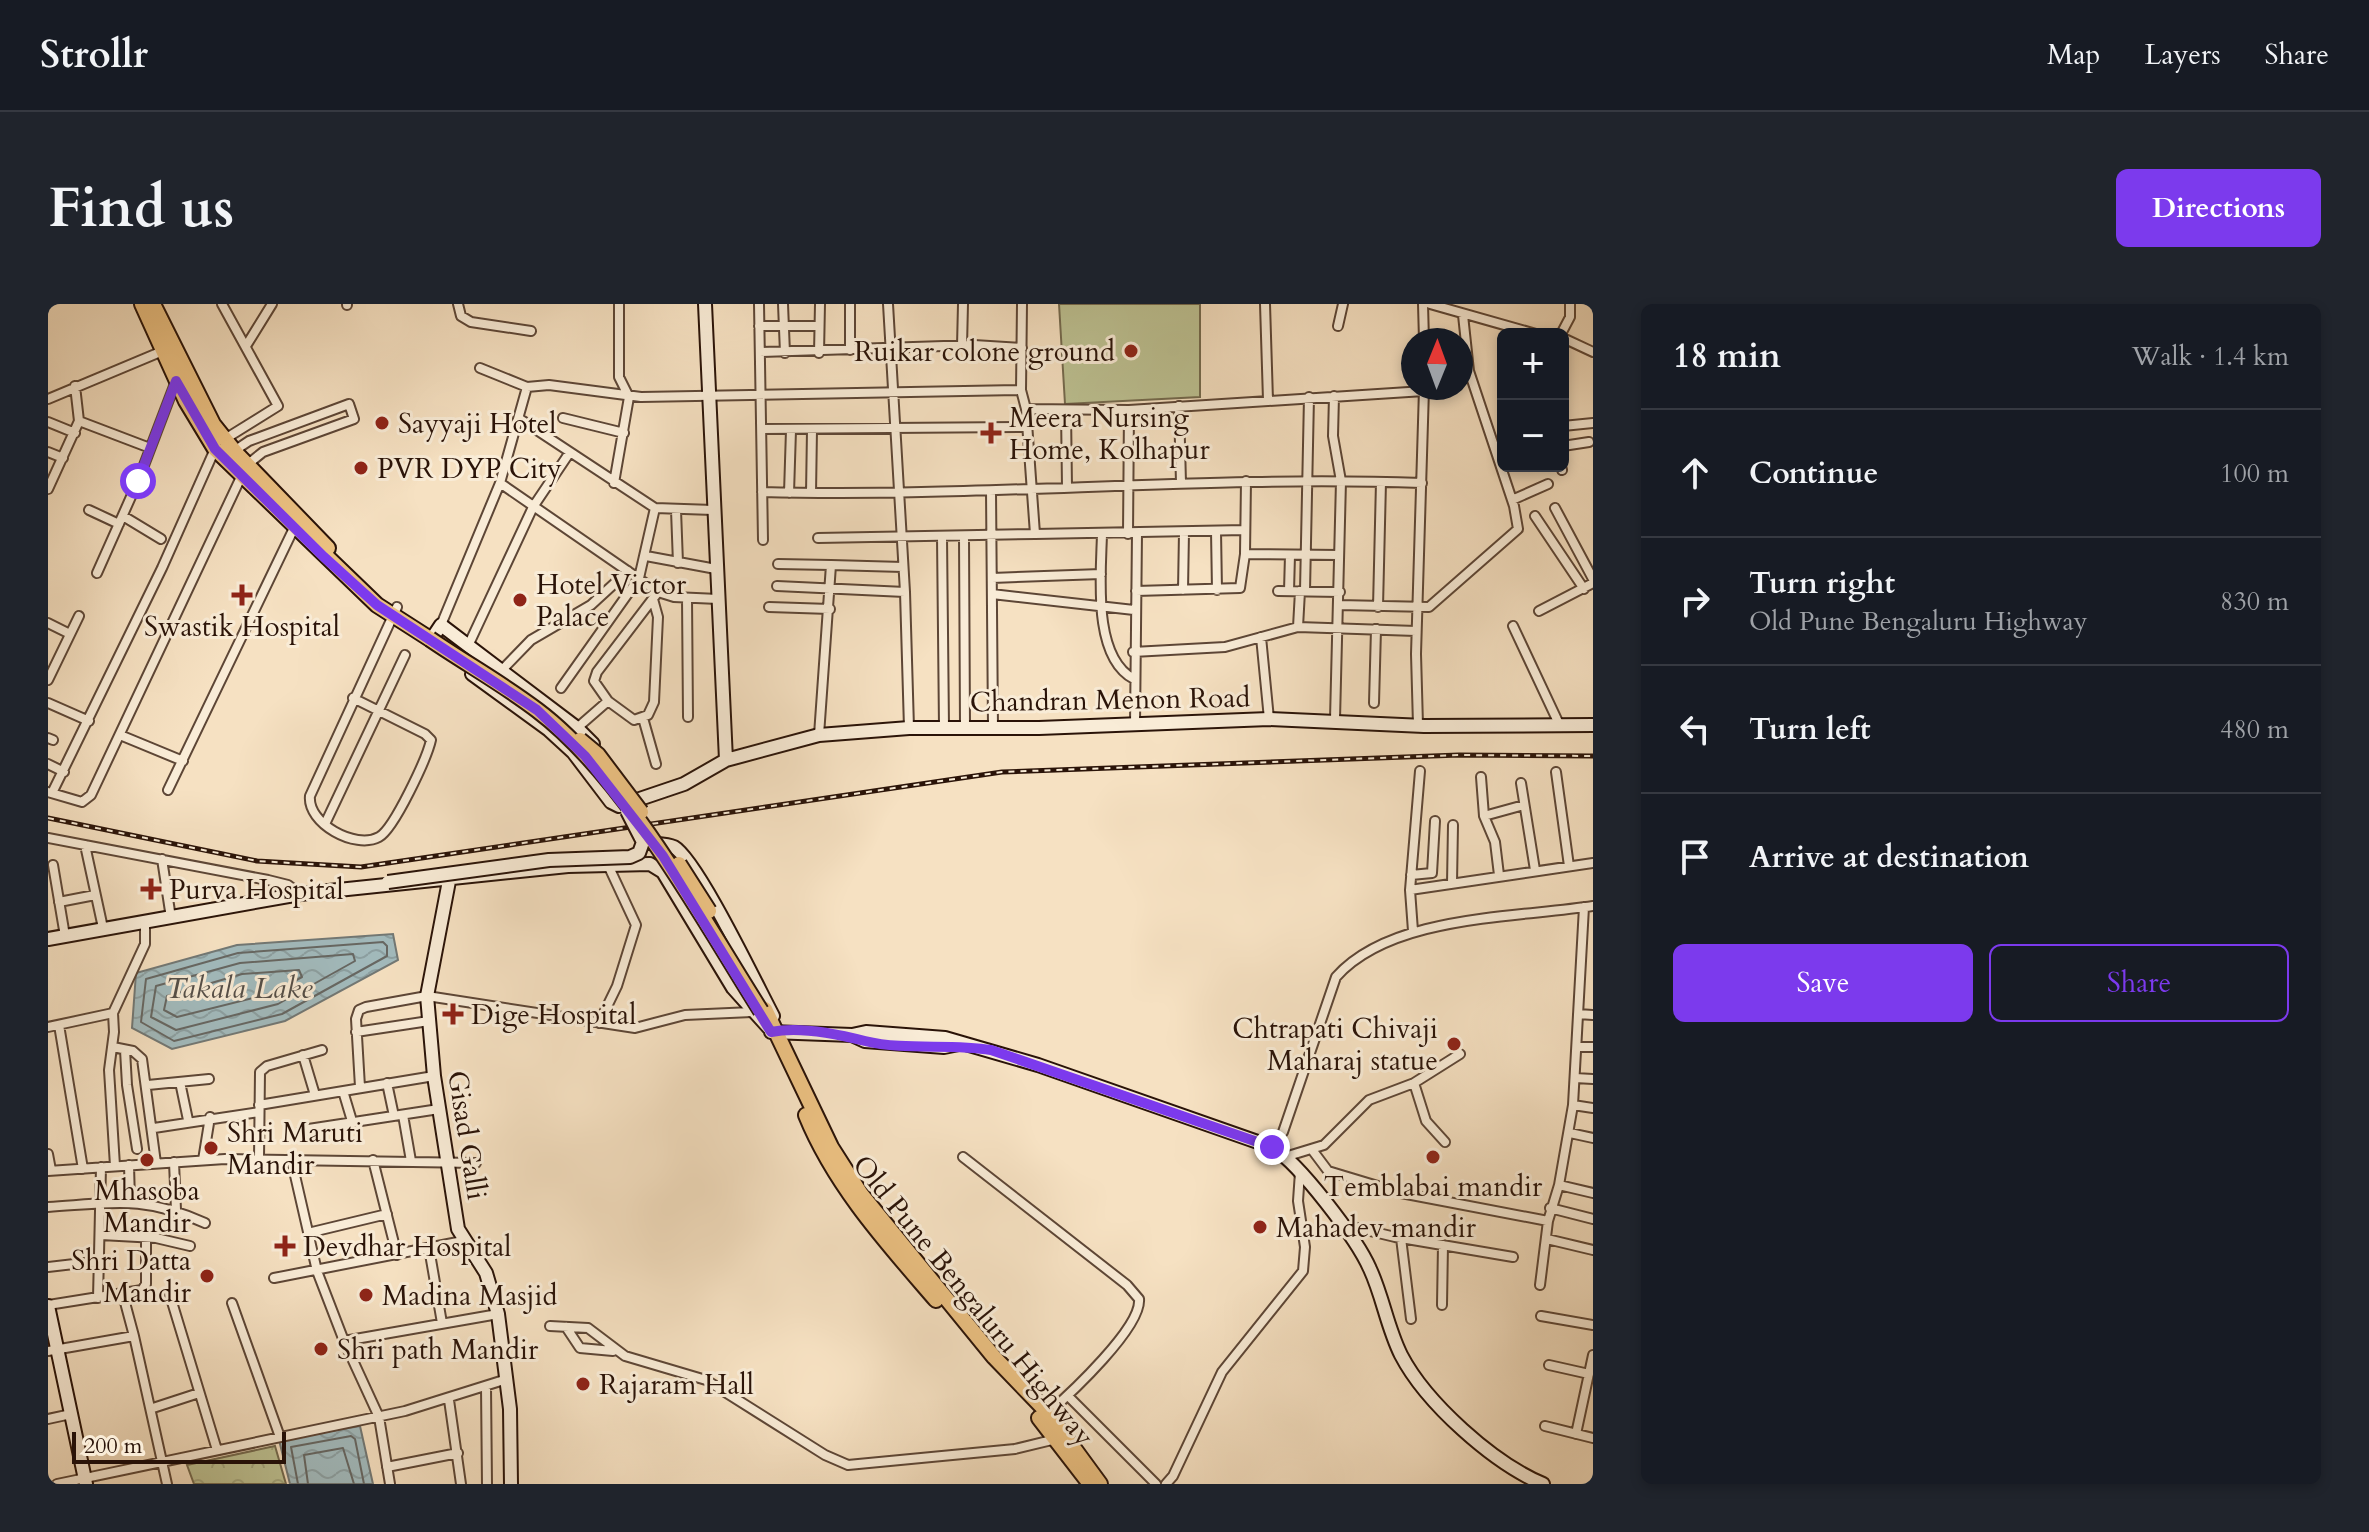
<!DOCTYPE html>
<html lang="en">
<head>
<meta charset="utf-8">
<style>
  :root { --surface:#171b24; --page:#20242c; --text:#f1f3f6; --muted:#9ea1a6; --line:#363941; --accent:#7c3aed }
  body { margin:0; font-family:Cardo,serif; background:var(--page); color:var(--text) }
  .controls { position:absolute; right:24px; top:24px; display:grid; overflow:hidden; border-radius:12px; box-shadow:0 4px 12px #0003 }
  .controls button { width:72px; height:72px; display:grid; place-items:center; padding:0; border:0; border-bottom:2px solid var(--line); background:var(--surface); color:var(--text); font:40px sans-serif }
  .compass { position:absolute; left:1353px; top:24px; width:72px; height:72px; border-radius:50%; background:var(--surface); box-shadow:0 4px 12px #0003; rotate:1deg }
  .scale { position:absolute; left:24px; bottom:20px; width:214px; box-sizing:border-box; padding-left:8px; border:4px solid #2a1308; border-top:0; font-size:22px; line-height:28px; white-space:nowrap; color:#2a1308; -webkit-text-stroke:6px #f9ecd7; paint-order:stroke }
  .stop { position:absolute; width:24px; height:24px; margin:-18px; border:6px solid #7c3aed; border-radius:50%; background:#fff }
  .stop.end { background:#7c3aed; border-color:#fff; box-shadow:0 2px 8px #0008 }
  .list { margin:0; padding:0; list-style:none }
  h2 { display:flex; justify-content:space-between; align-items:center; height:104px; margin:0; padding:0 32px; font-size:34px }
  h2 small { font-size:26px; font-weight:400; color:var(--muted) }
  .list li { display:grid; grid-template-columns:52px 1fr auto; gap:24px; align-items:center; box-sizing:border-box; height:128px; padding:0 32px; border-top:2px solid var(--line) }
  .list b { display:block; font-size:30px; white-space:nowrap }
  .list p { margin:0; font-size:26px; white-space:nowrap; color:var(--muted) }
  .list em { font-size:26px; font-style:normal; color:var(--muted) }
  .actions { display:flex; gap:16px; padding:24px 32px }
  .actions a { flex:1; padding:18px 0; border:2px solid var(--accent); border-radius:12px; text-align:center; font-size:28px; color:var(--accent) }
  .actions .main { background:var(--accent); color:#fff }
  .icon { flex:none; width:44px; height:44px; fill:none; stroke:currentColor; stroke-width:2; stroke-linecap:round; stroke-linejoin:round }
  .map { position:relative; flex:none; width:1545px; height:1180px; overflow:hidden; border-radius:12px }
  header { display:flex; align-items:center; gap:48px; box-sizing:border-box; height:112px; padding:0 40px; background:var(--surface); border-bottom:2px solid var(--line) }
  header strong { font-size:38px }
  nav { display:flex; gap:44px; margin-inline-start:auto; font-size:28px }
  .intro { display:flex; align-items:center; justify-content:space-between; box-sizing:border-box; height:192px; padding:0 48px }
  h1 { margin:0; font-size:56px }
  .button { padding:20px 36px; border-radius:12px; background:var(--accent); color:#fff; font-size:28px; font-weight:700 }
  main { display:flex; gap:48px; padding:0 48px }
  aside { flex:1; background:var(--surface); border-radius:12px; box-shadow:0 4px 12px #0003 }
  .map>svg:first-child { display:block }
</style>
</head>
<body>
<header>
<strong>Strollr</strong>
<nav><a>Map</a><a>Layers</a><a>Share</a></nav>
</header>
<div class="intro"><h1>Find us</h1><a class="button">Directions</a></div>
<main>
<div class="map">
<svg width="1545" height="1180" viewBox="0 0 1545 1180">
  <defs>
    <pattern id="forest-crowns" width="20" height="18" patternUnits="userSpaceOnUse" patternTransform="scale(2)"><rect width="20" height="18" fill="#bdc293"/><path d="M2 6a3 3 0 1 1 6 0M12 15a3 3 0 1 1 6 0" fill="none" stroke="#a3a67d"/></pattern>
    <pattern id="water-waves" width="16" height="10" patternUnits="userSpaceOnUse" patternTransform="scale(2)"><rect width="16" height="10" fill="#a2bbbe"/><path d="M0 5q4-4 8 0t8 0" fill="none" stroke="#8ca0a2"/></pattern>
  </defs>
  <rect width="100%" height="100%" fill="#f6e1c2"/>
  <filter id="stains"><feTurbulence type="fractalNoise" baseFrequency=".0025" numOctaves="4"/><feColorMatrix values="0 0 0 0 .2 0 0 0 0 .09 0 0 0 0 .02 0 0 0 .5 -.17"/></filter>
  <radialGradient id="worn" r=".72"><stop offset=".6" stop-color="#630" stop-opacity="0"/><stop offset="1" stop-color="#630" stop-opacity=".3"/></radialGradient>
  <path fill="url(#forest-crowns)" stroke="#746a4e" stroke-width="2" d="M 227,1142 L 238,1180 L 146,1180 L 139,1161 Z"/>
  <path fill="#bdc293" stroke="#746a4e" stroke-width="2" d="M 1011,0 L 1152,0 L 1152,93 L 1017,100 Z"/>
  <path fill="url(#water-waves)" stroke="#727875" stroke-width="2" d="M 345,630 L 350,656 L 237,717 L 124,745 L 84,724 L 88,669 L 189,641 Z
    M 312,1122 L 325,1180 L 242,1180 L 231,1136 Z"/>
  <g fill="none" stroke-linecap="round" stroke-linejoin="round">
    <path stroke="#666763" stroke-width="2" d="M 335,638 L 339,642 L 339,652 L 234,710 L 126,737 L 93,718 L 98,675 L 190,649 Z
      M 305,650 L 307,657 L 230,700 L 128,726 L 103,713 L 108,682 L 192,659 Z
      M 251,666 L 254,673 L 225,689 L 129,713 L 116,706 L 119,692 L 194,670 Z
      M 250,1180 L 243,1143 L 303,1132 L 307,1135 L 316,1180
      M 260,1180 L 256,1151 L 295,1144 L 306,1180"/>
    <g stroke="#5d4636" stroke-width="12">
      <path id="street" d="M 174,0 L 230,102 L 177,135
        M 410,0 L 413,12 L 423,18 L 483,27
        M 711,0 L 715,236
        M 735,0 L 737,49
        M 840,0 L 857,288 L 861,424
        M 974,0 L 973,86 L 978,105 L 1081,106 L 1376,87
        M 1217,0 L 1220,96
        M 1375,0 L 1376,36
        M 1382,0 L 1488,30
        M 299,1 L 299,0
        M 711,22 L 771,22
        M 1290,22 L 1295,0
        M 1513,30 L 1522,13 L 1522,0
        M 1515,34 L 1545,48
        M 198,42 L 224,0
        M 914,42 L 915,0
        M 802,46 L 802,0
        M 712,48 L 926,41 L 974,44
        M 771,49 L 772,0
        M 432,64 L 479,83
        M 1286,92 L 1285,132 L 1293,177 L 1287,415
        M 0,95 L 117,46
        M 1131,102 L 1133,179
        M 1018,107 L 1019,183
        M 515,114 L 576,129
        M 472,115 L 607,204 L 665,206
        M 31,117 L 102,144
        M 0,118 L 27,129
        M 1515,122 L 1545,119
        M 714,125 L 980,123
        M 1515,142 L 1541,138
        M 186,147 L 201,137 L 301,100 L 306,115 L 215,148 L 200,160
        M 0,148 L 15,154
        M 1513,162 L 1514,166
        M 452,179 L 610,288 L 626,293 L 670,295
        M 566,179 L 581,93 L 571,73 L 571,0
        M 0,185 L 31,117 L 27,82
        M 943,187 L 945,423
        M 714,188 C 934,194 1154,171 1374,179
        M 741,189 L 743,126
        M 763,189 L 764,126
        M 1464,196 L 1500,180
        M 1507,204 L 1545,275
        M 41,206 L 71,220
        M 628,206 L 630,259
        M 75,212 L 113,235
        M 1487,212 L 1536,285
        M 1168,227 L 1169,286
        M 987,230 L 1197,226
        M 1054,230 C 1053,270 1044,353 1086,375
        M 1080,230 L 1081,106
        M 894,233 L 896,423
        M 916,233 L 917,423
        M 770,234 L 987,230 L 978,105
        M 1197,250 L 1291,251
        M 598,252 L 668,265
        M 730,260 L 783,261
        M 49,269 L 90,177 L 128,77
        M 944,274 L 1053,270
        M 729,282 L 857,288
        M 1135,286 L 1136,228
        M 1088,287 L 1192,284 L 1197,250 L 1198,177
        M 1230,287 L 1292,288
        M 1241,287 L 1242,251
        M 1257,287 L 1261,93
        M 944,290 L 1086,306
        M 639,294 L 640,413
        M 605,295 L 610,313 L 606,398 L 600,411 L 586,416 L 560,397 L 546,377 L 549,368 L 610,288
        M 1291,301 L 1381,303 L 1470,225 L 1466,202 L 1421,67 L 1415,11
        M 721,303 L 782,305
        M 1330,303 L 1333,178
        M 1491,307 L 1545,279
        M 0,319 L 22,330
        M 393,321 L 452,179 L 479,83 L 501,81 L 593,93 L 973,86
        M 1465,322 L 1512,422
        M 1250,323 L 1252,287
        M 1213,333 L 1221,415
        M 420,342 L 485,203 L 522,148
        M 1085,348 L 1177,343 L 1250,323 L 1368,327
        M 452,368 L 483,336 L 543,301 L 580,267
        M 0,376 L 31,312
        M 513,384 L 591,274 L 607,204
        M 305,394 L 377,430 L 383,436 C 379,454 346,525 331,533 C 307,546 259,519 262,492 L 349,303
        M 0,399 L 41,417
        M 1326,399 L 1328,325
        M 595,414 L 608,460
        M 1087,420 L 1089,229
        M 1370,421 L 1368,350 L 1376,85
        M 529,424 L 560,397
        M 72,431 L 135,457
        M 771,431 L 783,261 L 855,263
        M 0,434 L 5,436
        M 0,460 L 16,468
        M 1508,468 L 1521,562
        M 1433,473 L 1436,512 L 1447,538 L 1451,571
        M 1473,479 L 1487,566
        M 120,486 L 246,224
        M 0,488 L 34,498 L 43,491 L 193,173
        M 4,489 L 114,264 L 167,145
        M 1436,512 L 1476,501
        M 277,520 L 357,351
        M 0,534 L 220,576 L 240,581 L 252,590
        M 37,541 L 55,624
        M 114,555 L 123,614
        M 5,561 L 17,632
        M 1363,571 L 1384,569 L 1387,517
        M 1404,579 L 1405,521
        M 1362,586 L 1372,467
        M 11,598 L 47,591
        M 1365,627 L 1362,586 L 1545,559
        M 65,709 L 66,728 L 61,766 L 67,862
        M 1530,710 L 1545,711
        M 551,719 L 569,682 L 588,621 L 560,561
        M 11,721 L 35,865
        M 0,723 L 65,709 L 97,640 L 97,619
        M 308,728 L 381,717
        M 65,743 L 85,747 L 94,755 L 108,859
        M 1530,743 L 1545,743
        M 77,746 L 79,781 L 89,845
        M 255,751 L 267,791
        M 1527,774 L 1545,775
        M 132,778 L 140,816
        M 339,779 L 346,812
        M 1366,779 L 1378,817 L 1397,838
        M 100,781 L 161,775
        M 312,783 L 308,715 L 311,706 L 318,703 L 379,692 L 587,724 L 637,711 L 704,708
        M 295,787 L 304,817
        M 211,801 L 386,772
        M 1525,801 L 1545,804
        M 355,811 L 363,857
        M 106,824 L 211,808
        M 254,826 L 391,805
        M 1522,829 L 1545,834
        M 1224,843 L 1235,828 L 1288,673 C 1343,611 1467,614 1545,602
        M 1265,847 L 1280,867 L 1353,889 L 1500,917
        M 0,850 L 3,866
        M 1240,852 L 1276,841 L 1321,796 L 1366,779 L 1412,750
        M 915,853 L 1079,981 L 1091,995 C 1094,1023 1022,1090 1000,1109
        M 211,854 L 212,768 L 219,762 L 274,746
        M 243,854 L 269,967 L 296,1037 L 331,1113 L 342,1180
        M 155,856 L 162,813
        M 325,856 L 349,951
        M 126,858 L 128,906
        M 81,861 L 82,897
        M 0,867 L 177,855 L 428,859
        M 1511,881 L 1545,889
        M 0,903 C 64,899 96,891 157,919
        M 1502,904 L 1545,915
        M 1293,920 L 1347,933 L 1465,953
        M 260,929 L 339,910
        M 53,931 L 108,934 L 142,942
        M 1353,934 L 1363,1015
        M 1499,935 L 1545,946
        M 381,944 L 394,1019
        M 0,963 L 52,957
        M 226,974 L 415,937
        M 1492,981 L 1500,917 L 1511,881 L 1525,801 L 1536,603
        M 121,988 L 169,1146
        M 75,991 L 86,1032
        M 50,994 L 53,863
        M 184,999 L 232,1133
        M 0,1001 L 94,986 L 98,980 L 98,933
        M 1394,1001 L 1395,941
        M 1493,1012 L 1545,1021
        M 502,1022 L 540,1024 L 577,1052 L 658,1076 L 777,1151 L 800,1161 L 967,1145 L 1008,1135
        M 518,1023 L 532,1044 L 565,1047
        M 296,1037 L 450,1010
        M 0,1047 L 86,1032 L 119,1180
        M 1501,1061 L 1541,1070
        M 438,1083 L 439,1180
        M 1020,1092 L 1108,1180
        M 401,1096 L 413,1180
        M 105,1104 L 151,1089
        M 0,1115 L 23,1110
        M 1497,1122 L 1545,1134
        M 1528,1130 L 1545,1051
        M 339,1163 L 410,1149
        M 9,1180 L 357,1107 L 459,1075
        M 1118,1180 L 1125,1172 L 1174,1068 L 1255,967 L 1257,943 L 1250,897 L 1252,868"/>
    </g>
    <g stroke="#2a1308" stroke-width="16">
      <path id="secondary" d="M 657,0 L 678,456
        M 387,330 L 393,321 L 529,424 L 545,440
        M 424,370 L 501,426 L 525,448 L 563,498 L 571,502 L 636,480 L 678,456 L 771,431 L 861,424 L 991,424 L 1221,415 L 1376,422 L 1545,421
        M 601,539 C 609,540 619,540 626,543 C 649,556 709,682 725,712
        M 401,577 L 379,692 L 386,772 L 410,925 L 438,969 L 450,1010 L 462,1105 L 463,1180
        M 0,635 L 252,590 L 520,562 L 602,560 L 615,568 L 685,684 L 721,724
        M 723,728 L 804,731 L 818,728 L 897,734 L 990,761 L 1224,843 C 1251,859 1309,935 1322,965 C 1335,993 1339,1023 1353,1051 C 1378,1099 1445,1159 1495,1180
        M 804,731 L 817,737 L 896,743 L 911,740
        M 0,1002 L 38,1180"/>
    </g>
    <g stroke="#2a1308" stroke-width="18">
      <path id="primary" d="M 94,0 L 138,97 L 167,145 L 329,301 L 382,335
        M 105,0 L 165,120 L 189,150 L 280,244
        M 717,705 L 783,843 L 813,890 L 946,1053 L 1000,1109 L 1052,1180
        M 758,811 C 787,882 839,939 888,996
        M 991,1114 L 1042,1180"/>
    </g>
    <use href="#street" stroke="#f9ecd7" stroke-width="8"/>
    <use href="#secondary" stroke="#f9ecd7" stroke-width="12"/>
    <use href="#primary" stroke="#ebc081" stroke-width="14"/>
    <g stroke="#2a1308" stroke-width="5">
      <path id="rail" d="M 0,514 L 209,557 L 313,563 L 954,468 L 1411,451 L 1545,452"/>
    </g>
    <use href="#rail" stroke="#f9ecd7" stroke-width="2" stroke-dasharray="6" stroke-linecap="butt"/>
    <g stroke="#2a1308" stroke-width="16" stroke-linecap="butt">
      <path id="secondary-bridge" d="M 340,578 L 501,556 L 582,553 L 591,549 L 595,538 L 579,507"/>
    </g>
    <g stroke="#2a1308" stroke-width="18" stroke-linecap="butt">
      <path id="primary-bridge" d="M 382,335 C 417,359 455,380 489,406 C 577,472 654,614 713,707
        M 532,436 L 550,451 L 593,508
        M 631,560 L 661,607"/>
    </g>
    <use href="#secondary-bridge" stroke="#f9ecd7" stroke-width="12"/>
    <use href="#primary-bridge" stroke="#ebc081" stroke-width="14"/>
  </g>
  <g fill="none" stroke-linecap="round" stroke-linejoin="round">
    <path stroke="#7c3aed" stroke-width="10" d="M 90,177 L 128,77 L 167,145 L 276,253 L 329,301 L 489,406 L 537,452 L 615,552 L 723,728 C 751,722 790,730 817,737 C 858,747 902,739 943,746 L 1224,843"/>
  </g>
  <g fill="#8f2418" stroke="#f9ecd7" stroke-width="3">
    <circle cx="1083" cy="47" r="8"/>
    <circle cx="334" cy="119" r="8"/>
    <path d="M939 117h8v8h8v8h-8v8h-8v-8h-8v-8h8z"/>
    <circle cx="313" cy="164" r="8"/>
    <path d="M190 279h8v8h8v8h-8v8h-8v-8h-8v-8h8z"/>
    <circle cx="472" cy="296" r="8"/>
    <path d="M99 573h8v8h8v8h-8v8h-8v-8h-8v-8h8z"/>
    <path d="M401 698h8v8h8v8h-8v8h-8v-8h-8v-8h8z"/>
    <circle cx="1406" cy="740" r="8"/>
    <circle cx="163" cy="844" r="8"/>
    <circle cx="1385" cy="853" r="8"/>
    <circle cx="99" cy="856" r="8"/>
    <circle cx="1212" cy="923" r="8"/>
    <path d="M233 930h8v8h8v8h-8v8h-8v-8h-8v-8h8z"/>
    <circle cx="159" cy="972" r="8"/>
    <circle cx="318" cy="991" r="8"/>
    <circle cx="273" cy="1045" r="8"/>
    <circle cx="535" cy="1080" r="8"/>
  </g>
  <g text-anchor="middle" stroke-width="6" stroke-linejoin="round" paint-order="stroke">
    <g font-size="28" fill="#2a1308" stroke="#f9ecd7" text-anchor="start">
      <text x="1067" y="57" text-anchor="end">Ruikar colone ground</text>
      <text x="961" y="123">Meera Nursing<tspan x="961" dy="32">Home, Kolhapur</tspan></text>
      <text x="350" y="129">Sayyaji Hotel</text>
      <text x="329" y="174">PVR DYP City</text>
      <text x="488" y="290">Hotel Victor<tspan x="488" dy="32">Palace</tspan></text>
      <text x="194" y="332" text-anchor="middle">Swastik Hospital</text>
      <text x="121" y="595">Purva Hospital</text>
      <text x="423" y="720">Dige Hospital</text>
      <text x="1390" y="734" text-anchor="end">Chtrapati Chivaji<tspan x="1390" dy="32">Maharaj statue</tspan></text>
      <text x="179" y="838">Shri Maruti<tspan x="179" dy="32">Mandir</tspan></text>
      <text x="1385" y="892" text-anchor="middle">Temblabai mandir</text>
      <text x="99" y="896" text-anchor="middle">Mhasoba<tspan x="99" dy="32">Mandir</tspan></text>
      <text x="1228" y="933">Mahadev mandir</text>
      <text x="255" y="952">Devdhar Hospital</text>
      <text x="143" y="966" text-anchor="end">Shri Datta<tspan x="143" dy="32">Mandir</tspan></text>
      <text x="334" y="1001">Madina Masjid</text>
      <text x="289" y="1055">Shri path Mandir</text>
      <text x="551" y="1090">Rajaram Hall</text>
    </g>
    <g font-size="28" fill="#2a1308" stroke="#f9ecd7">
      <text transform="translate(1062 395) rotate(-1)" y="10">Chandran Menon Road</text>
      <text transform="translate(420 831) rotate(81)" y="10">Gisad Galli</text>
      <text transform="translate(926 996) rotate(51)" y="10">Old Pune Bengaluru Highway</text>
    </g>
    <g font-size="30" font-style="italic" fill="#544e48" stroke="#f9ecd7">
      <text x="191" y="694">Takala Lake</text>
    </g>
  </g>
  <rect width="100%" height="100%" filter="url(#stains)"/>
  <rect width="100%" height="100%" fill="url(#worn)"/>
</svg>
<div class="controls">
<button>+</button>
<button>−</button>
</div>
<svg class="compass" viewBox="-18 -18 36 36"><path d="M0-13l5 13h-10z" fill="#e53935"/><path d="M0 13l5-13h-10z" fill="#9ea1a6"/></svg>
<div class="scale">200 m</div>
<div class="stop" style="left:90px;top:177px"></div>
<div class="stop end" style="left:1224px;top:843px"></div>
</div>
<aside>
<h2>18 min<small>Walk · 1.4 km</small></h2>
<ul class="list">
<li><svg class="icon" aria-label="ahead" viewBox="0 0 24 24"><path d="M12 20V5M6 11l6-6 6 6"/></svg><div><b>Continue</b></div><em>100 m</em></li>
<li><svg class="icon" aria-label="right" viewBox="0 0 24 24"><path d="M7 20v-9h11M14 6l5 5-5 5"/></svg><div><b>Turn right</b><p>Old Pune Bengaluru Highway</p></div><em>830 m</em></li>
<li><svg class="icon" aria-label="left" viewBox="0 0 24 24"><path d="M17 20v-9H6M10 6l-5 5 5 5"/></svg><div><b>Turn left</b></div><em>480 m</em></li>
<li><svg class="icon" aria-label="arrive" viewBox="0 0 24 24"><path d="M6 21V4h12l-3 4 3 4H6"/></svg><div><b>Arrive at destination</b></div></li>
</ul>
<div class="actions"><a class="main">Save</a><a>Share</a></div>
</aside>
</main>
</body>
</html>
